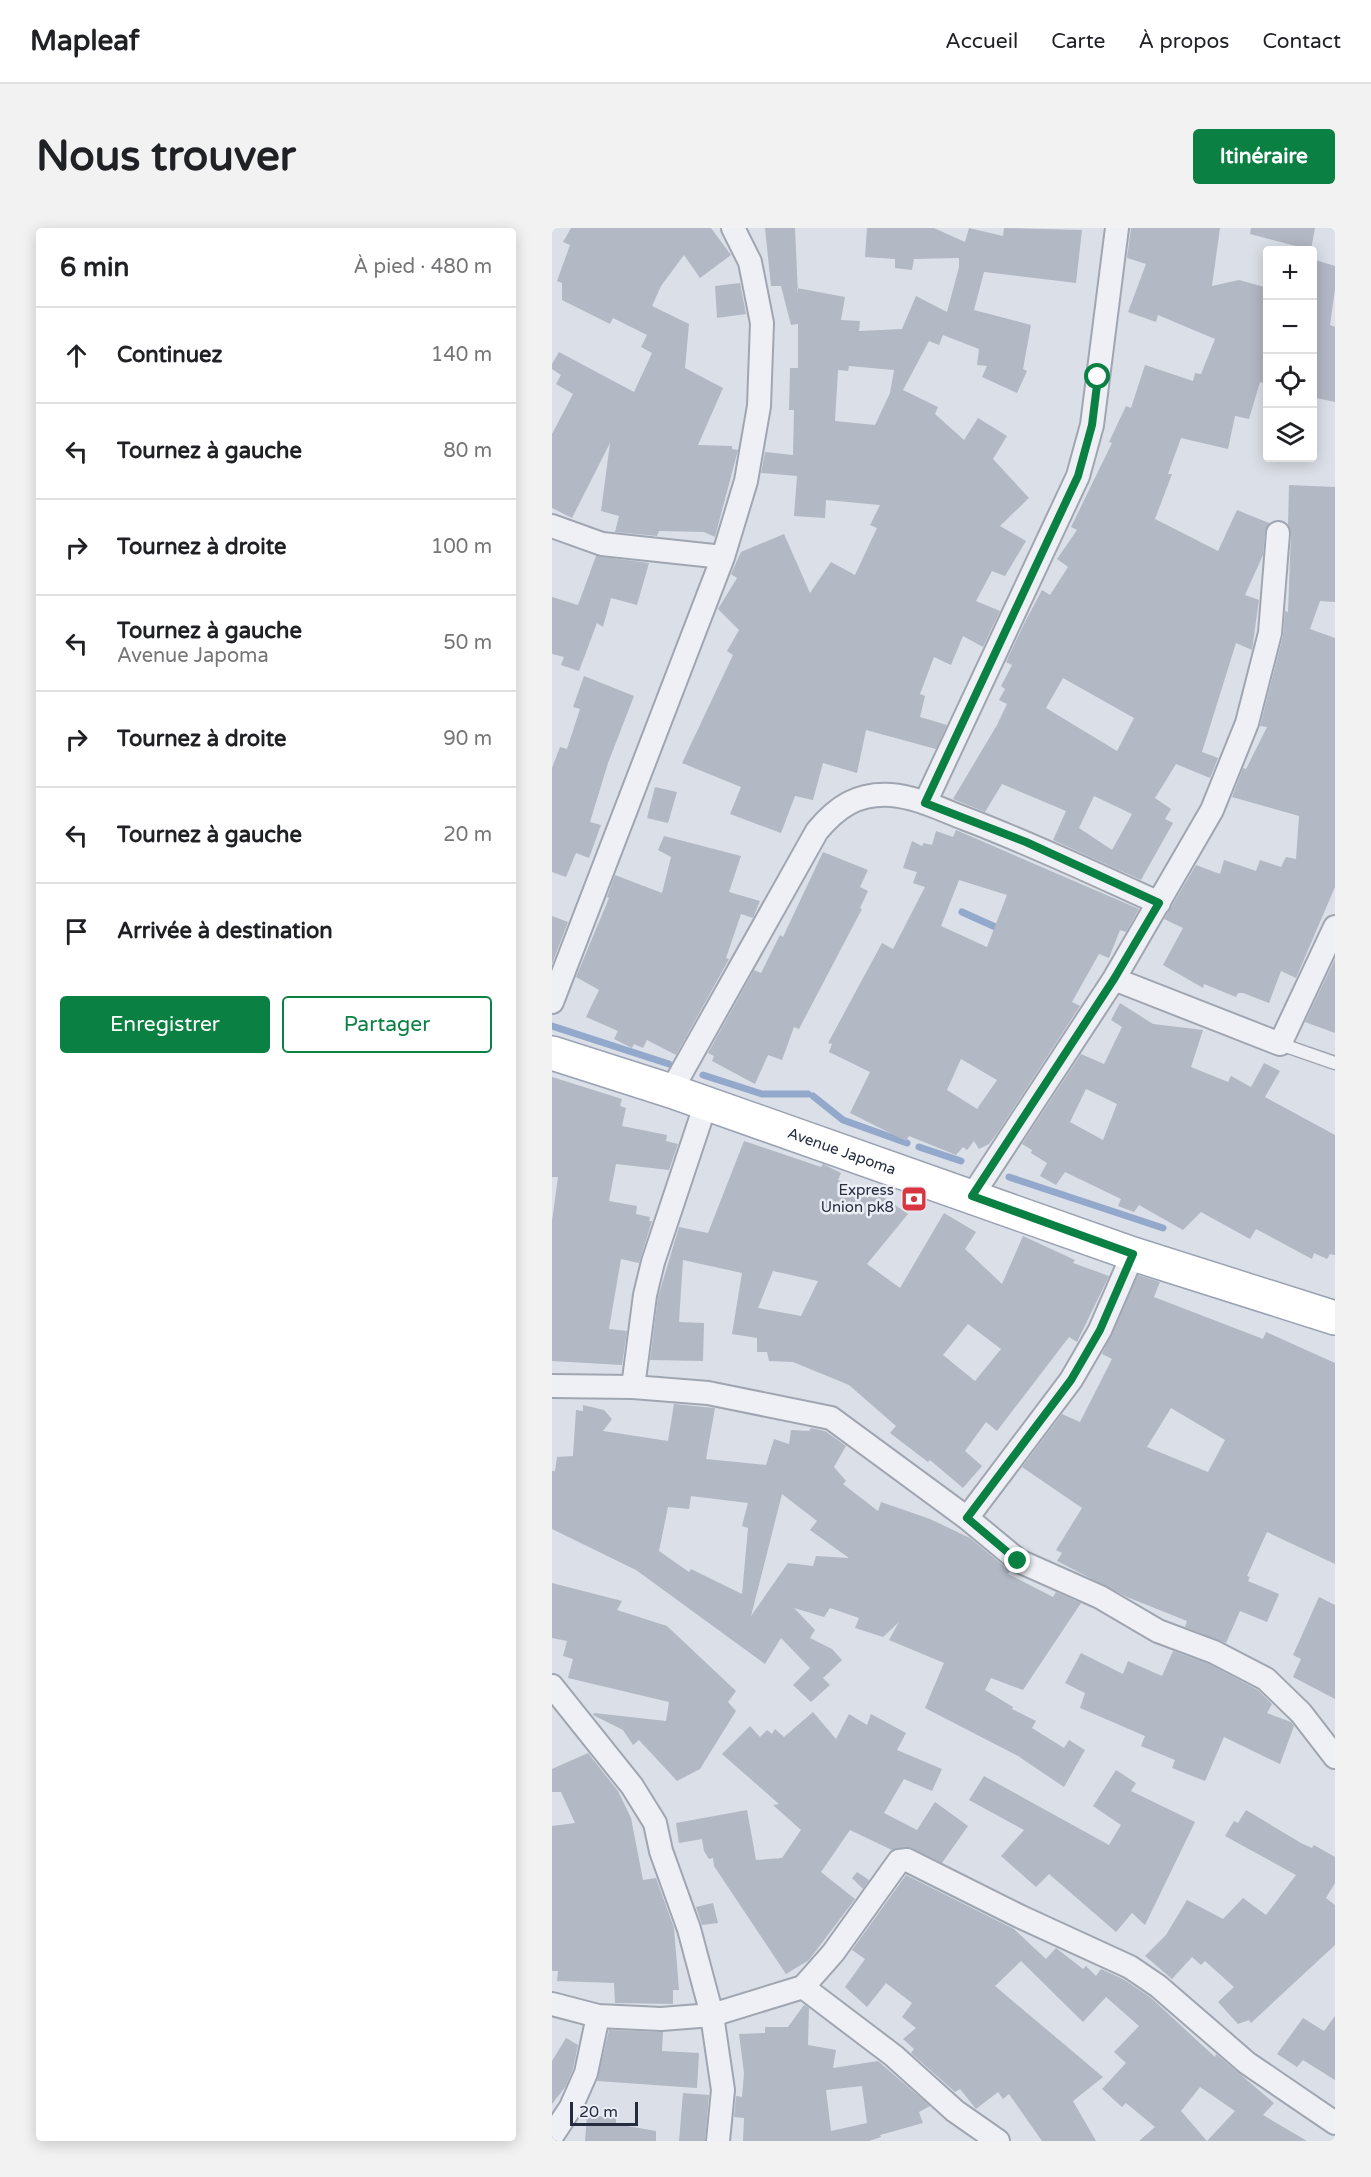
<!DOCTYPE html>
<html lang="fr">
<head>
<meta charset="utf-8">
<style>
  :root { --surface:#fff; --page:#f2f2f2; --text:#202124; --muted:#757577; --line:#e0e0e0; --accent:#0b8043 }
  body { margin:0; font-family:"Varela Round",sans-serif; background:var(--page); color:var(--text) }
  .controls { position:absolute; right:18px; top:18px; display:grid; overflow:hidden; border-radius:6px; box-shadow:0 3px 15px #0003 }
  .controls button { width:54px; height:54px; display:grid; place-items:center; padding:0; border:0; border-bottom:2px solid var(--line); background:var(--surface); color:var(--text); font:30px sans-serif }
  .scale { position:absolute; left:18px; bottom:15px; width:68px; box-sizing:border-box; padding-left:6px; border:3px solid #242c3e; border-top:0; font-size:16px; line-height:21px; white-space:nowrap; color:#242c3e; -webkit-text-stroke:4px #ebeef5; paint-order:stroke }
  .stop { position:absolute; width:18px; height:18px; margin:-14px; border:4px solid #0b8043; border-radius:50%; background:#fff }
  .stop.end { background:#0b8043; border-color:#fff; box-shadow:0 2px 6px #0008 }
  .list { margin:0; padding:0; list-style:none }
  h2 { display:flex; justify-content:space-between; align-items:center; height:78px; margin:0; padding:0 24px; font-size:26px }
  h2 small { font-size:20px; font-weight:400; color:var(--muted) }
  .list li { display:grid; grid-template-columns:39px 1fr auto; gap:18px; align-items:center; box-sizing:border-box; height:96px; padding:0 24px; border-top:2px solid var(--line) }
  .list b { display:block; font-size:22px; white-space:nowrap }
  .list p { margin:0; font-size:20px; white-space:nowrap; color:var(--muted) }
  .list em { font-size:20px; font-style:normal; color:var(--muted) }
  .actions { display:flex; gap:12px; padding:18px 24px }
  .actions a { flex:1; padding:14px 0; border:2px solid var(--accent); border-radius:6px; text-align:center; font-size:21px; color:var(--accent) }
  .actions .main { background:var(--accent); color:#fff }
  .icon { flex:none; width:33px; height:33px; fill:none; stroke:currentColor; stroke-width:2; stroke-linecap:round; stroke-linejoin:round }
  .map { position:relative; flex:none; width:783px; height:1913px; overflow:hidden; border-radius:6px }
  header { display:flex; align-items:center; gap:36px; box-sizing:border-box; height:84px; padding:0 30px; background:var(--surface); border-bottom:2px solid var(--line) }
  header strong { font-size:28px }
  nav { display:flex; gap:33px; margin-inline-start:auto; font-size:21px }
  .intro { display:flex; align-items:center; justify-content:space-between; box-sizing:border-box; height:144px; padding:0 36px }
  h1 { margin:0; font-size:42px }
  .button { padding:15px 27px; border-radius:6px; background:var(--accent); color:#fff; font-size:21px; font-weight:700 }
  main { display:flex; gap:36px; padding:0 36px }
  aside { flex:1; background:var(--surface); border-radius:6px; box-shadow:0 3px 15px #0003 }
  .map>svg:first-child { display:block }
</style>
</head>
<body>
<header>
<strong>Mapleaf</strong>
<nav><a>Accueil</a><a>Carte</a><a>À propos</a><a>Contact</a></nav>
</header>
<div class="intro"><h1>Nous trouver</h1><a class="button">Itinéraire</a></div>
<main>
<aside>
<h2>6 min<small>À pied · 480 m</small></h2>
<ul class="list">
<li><svg class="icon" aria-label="ahead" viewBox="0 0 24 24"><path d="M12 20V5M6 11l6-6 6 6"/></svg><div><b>Continuez</b></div><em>140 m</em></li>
<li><svg class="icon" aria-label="left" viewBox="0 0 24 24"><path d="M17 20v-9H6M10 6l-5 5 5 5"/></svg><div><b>Tournez à gauche</b></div><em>80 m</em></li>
<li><svg class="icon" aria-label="right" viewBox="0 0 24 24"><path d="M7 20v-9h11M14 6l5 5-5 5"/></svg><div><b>Tournez à droite</b></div><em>100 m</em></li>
<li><svg class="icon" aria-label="left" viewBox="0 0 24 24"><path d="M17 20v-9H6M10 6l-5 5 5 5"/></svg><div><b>Tournez à gauche</b><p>Avenue Japoma</p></div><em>50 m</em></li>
<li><svg class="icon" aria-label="right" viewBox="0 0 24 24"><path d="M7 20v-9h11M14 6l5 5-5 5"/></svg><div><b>Tournez à droite</b></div><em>90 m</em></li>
<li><svg class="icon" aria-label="left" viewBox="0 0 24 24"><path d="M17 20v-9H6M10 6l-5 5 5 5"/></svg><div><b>Tournez à gauche</b></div><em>20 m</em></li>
<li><svg class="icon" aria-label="arrive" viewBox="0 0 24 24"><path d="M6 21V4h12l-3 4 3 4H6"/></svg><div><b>Arrivée à destination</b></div></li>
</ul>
<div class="actions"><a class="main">Enregistrer</a><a>Partager</a></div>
</aside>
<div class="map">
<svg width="783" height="1913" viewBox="0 0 783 1913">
  <rect width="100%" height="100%" fill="#dbdfe7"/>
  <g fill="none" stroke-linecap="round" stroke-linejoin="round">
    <path stroke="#93a9cb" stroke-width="7" d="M 410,684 L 450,702
      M 0,798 L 117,836
      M 151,847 L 210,866 L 256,866
      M 261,868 L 291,892 L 355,915
      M 367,919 L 409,933
      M 457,949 L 611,1000"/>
  </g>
  <path fill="#b2b8c4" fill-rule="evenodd" d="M 19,0 L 159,0 L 179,27 L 148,50 L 132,27 L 109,58 L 100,78 L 137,96 L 133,140 L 171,160 L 146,217 L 180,218 L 180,221 L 186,222 L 163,309 L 152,304 L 107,303 L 105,308 L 63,304 L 67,288 L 49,283 L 58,215 L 20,290 L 0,280 L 0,206 L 21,166 L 4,156 L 9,147 L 0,141 L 0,136 L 7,124 L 82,164 L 100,125 L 89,119 L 95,107 L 61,90 L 58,96 L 10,72 L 10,55 L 5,53 L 18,17 L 11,14 Z
    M 213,0 L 243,0 L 246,66 L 245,60 L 293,69 L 289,92 L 308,93 L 307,103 L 350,101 L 364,68 L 395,84 L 407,39 L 407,30 L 362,31 L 360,42 L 343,40 L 343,31 L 313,29 L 315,0 L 382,0 L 413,14 L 417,0 L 451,8 L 452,0 L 530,2 L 524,55 L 432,44 L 422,82 L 479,97 L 471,141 L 475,143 L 465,165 L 430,149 L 435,138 L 425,137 L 427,121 L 391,107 L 387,117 L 377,113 L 351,162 L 386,179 L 383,186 L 412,212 L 426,190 L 455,208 L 441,231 L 477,270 L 448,298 L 474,313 L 453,348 L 440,343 L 424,373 L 448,383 L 431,419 L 411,408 L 399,437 L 382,429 L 368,466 L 373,468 L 368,489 L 395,497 L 384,521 L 314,502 L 305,545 L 271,535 L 261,572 L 243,568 L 229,605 L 178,586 L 189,559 L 130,535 L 181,427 L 175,423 L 187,402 L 166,381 L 185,350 L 179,346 L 189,324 L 232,306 L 258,365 L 279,334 L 303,347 L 325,300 L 318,297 L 328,277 L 274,272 L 273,290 L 242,288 L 245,248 L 209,245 L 213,224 L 241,227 L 242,182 L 237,182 L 238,140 L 246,140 L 246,96 L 239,97 L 229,58 L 219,58 ZM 297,138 L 342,142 L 338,165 L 323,197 L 283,193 L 286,142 L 296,143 Z
    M 579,0 L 668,0 L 660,58 L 687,52 L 716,60 L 716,156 L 708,154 L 697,191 L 683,188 L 676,221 L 629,210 L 616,246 L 620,246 L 603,291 L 666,323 L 685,282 L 717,295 L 713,304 L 711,327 L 693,367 L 707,372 L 700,422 L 684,415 L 650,524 L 666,530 L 658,550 L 624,536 L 603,570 L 619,581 L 613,591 L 621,595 L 589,652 L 501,612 L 514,583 L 450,556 L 433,584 L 401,571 L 445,497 L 455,476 L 447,472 L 453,461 L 449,458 L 460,437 L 454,434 L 473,394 L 490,362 L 498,367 L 516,339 L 505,331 L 525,302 L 519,299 L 560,215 L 557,214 L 574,178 L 579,180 L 593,137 L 641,153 L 643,145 L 649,146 L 663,111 L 606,87 L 604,94 L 576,84 L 594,36 L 575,30 ZM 511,450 L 582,490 L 565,523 L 494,480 ZM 542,568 L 580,586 L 560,622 L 527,600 Z
    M 699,0 L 763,0 L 759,22 L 698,6 Z
    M 760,31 L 783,38 L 783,61 L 778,97 L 783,99 L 783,174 L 760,169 Z
    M 188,55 L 194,86 L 165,90 L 163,58 Z
    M 737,257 L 783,259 L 783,374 L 768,373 L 758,401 L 783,410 L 783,659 L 744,750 L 729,743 L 717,775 L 691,765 L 686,765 L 684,769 L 652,756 L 651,760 L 611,737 L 631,700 L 612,691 L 644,637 L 668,646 L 672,632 L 704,643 L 708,632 L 729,639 L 734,629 L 744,631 L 747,588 L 680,569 L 691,540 L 694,541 L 715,499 L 708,498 L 731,408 L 733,383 L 736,384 L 739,306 L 736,297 Z
    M 44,328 L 97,335 L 85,377 L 59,370 L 51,399 L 45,395 L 27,443 L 9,437 L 12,429 L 0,426 L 0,369 L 26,377 Z
    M 32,448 L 82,468 L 56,535 L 38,594 L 49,597 L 37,630 L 24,625 L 14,649 L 0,644 L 0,540 L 8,519 L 15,521 L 28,481 L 21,479 Z
    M 103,559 L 125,564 L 116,595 L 95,590 Z
    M 404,602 L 587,681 L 574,704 L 568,702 L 557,730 L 547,726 L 520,774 L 528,778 L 446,904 L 437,916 L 427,921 L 422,913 L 415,922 L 411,919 L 404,927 L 357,908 L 354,913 L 298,885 L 318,844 L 277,824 L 280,816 L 276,815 L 330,715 L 341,721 L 373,659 L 361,655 L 365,644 L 351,640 L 360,613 L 370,618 L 372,615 L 380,617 L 384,603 L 401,609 ZM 407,652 L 455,667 L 435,719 L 389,698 ZM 409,831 L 445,852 L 425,881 L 395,862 Z
    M 112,608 L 189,628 L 177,664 L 208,673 L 201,690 L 189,686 L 174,730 L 177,731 L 124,827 L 95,812 L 91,820 L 82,816 L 80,820 L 62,811 L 66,803 L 34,789 L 47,762 L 24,749 L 57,670 L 55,669 L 63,647 L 110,665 L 119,629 L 106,622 Z
    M 271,624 L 316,642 L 308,659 L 316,663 L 308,680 L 310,681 L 247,801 L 242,799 L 230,832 L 216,827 L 203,856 L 160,833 L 162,828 L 156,825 L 202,742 L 209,745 L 228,707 L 231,709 Z
    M 0,688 L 16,694 L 0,736 Z
    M 783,731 L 783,805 L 753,794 Z
    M 568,775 L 601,796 L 651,802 L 639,839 L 676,854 L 679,848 L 699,859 L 712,835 L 728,843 L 713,869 L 783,907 L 783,1027 L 778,1026 L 775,1031 L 762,1025 L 760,1031 L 704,1001 L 698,1011 L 649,984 L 631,1002 L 587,977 L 582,984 L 566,978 L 569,971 L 513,944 L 504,957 L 488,948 L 495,935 L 479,925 L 480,922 L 470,916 L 529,826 L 552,836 L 570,799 L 559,792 ZM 534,861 L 565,876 L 551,912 L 518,894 Z
    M 0,849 L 70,871 L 68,878 L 74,880 L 70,898 L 115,907 L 114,913 L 126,916 L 117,942 L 64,936 L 57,973 L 85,978 L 84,986 L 98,989 L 97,993 L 100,993 L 87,1035 L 69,1031 L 57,1101 L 75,1103 L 70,1137 L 0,1133 L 0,993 L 6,949 L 0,949 Z
    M 192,913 L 269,939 L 271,936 L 289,945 L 286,952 L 321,970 L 325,965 L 356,986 L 315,1036 L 348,1060 L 392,985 L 424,1004 L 413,1021 L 450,1056 L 471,1008 L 523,1032 L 521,1035 L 557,1048 L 525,1114 L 517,1109 L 445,1203 L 434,1194 L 413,1223 L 430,1238 L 411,1260 L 378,1232 L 376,1234 L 338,1205 L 344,1198 L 297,1157 L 241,1134 L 217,1133 L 215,1124 L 205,1124 L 205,1110 L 180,1106 L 190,1045 L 131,1032 L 127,1094 L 152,1095 L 151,1133 L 98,1132 L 106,1069 L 127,999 L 156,1005 ZM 221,1043 L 266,1053 L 249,1088 L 206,1080 ZM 416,1096 L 449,1121 L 423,1153 L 391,1127 Z
    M 586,1047 L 608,1054 L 602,1069 L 711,1111 L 714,1104 L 783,1135 L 783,1336 L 715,1304 L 695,1348 L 698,1349 L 696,1353 L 727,1366 L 715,1394 L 688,1383 L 674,1415 L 633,1399 L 635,1393 L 575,1369 L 505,1333 L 510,1325 L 504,1322 L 530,1280 L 470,1239 L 510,1186 L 528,1194 L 560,1131 L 550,1126 ZM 619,1180 L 673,1212 L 656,1244 L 595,1219 Z
    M 122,1176 L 163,1180 L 154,1231 L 214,1237 L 222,1211 L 237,1216 L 239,1202 L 257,1203 L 259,1200 L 273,1203 L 294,1218 L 282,1239 L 294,1253 L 291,1256 L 326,1283 L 329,1274 L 378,1291 L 418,1310 L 458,1343 L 456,1346 L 501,1369 L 504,1364 L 529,1375 L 471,1462 L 439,1450 L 433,1462 L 461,1479 L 460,1481 L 484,1493 L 480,1500 L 512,1520 L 517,1512 L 533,1522 L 512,1559 L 466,1528 L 373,1480 L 392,1435 L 337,1412 L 347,1394 L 331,1409 L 303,1400 L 307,1390 L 278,1380 L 272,1389 L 242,1380 L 263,1402 L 258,1410 L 280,1421 L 290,1432 L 271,1450 L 278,1457 L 259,1474 L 241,1457 L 258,1440 L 229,1410 L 213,1436 L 84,1342 L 0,1301 L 0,1243 L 3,1243 L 5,1229 L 21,1228 L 24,1182 L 31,1183 L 31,1177 L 52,1182 L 60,1191 L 51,1203 L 116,1213 ZM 230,1266 L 265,1293 L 258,1302 L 297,1330 L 264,1328 L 261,1338 L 236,1335 L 199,1388 ZM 139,1268 L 196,1275 L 190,1298 L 196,1300 L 190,1366 L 139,1341 L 137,1344 L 107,1323 L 116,1279 L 137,1281 Z
    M 0,1355 L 70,1373 L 65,1382 L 115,1398 L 184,1463 L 176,1474 L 184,1483 L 148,1541 L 125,1553 L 87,1512 L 81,1517 L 71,1502 L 41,1487 L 42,1485 L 114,1493 L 117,1474 L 16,1450 L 21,1431 L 11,1428 L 15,1413 L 0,1410 Z
    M 767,1369 L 783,1377 L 783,1471 L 741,1449 L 749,1431 L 741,1427 Z
    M 621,1423 L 657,1436 L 706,1462 L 720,1476 L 715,1485 L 739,1494 L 742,1498 L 728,1536 L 672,1509 L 653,1553 L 620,1540 L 623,1532 L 589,1518 L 593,1508 L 528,1480 L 533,1465 L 513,1455 L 529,1425 L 571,1446 L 576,1433 L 610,1448 Z
    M 261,1484 L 284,1511 L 297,1486 L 315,1497 L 319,1486 L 354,1505 L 345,1522 L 390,1541 L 380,1563 L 352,1551 L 332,1585 L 365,1602 L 383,1574 L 416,1598 L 390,1635 L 360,1620 L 340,1622 L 298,1602 L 269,1644 L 303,1671 L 257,1732 L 234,1746 L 162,1638 L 161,1630 L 157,1631 L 152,1623 L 150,1611 L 127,1615 L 124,1595 L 195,1582 L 204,1632 L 230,1630 L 249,1602 L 221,1577 L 227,1576 L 170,1526 L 198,1498 L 208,1509 L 215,1502 L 220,1506 L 223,1501 L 232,1509 Z
    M 36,1525 L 66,1563 L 79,1590 L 91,1652 L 104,1650 L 122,1700 L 127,1762 L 121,1762 L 121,1776 L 63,1775 L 62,1755 L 5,1753 L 6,1743 L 0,1743 L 0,1598 L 23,1595 L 9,1564 L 0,1564 L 0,1541 Z
    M 564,1542 L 584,1555 L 579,1563 L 643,1594 L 593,1697 L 580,1685 L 564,1704 L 497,1646 L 484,1659 L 449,1628 L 472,1602 L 417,1572 L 432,1548 L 557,1617 L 569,1597 L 541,1578 Z
    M 694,1582 L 749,1615 L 760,1620 L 762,1617 L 783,1629 L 783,1655 L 774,1670 L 783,1677 L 783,1717 L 699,1795 L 697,1792 L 686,1796 L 666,1774 L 682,1759 L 653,1733 L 649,1737 L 640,1729 L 620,1751 L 593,1728 L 614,1707 L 635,1672 L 671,1691 L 691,1670 L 714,1687 L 744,1647 L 673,1608 L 682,1593 L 686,1595 Z
    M 305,1644 L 317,1652 L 311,1661 L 300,1650 Z
    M 354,1647 L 462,1701 L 494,1731 L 504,1720 L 531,1741 L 534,1738 L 544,1748 L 549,1741 L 571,1751 L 598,1769 L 663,1829 L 664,1826 L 722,1875 L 711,1887 L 755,1913 L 587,1913 L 603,1899 L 574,1875 L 570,1879 L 550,1861 L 574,1835 L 562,1824 L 587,1798 L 554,1769 L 531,1794 L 469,1733 L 443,1758 L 551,1849 L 521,1873 L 544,1913 L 490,1913 L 457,1866 L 451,1871 L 446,1864 L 424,1881 L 408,1861 L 403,1864 L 359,1825 L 362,1821 L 351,1811 L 364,1800 L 350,1789 L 360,1775 L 334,1755 L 315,1779 L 293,1759 L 313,1731 L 300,1722 ZM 648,1859 L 683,1883 L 655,1913 L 629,1883 Z
    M 161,1675 L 166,1695 L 150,1697 L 144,1679 Z
    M 252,1777 L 257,1780 L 256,1817 L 284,1822 L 281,1840 L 326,1833 L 378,1878 L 367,1884 L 371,1895 L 328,1907 L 329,1909 L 317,1913 L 191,1913 L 192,1890 L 182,1889 L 184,1868 L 190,1869 L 192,1845 L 187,1806 L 213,1805 L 213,1799 L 236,1799 ZM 310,1858 L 315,1895 L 279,1903 L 274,1862 Z
    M 783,1788 L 783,1852 L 751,1832 L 745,1839 L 725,1826 L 751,1790 L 772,1803 Z
    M 57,1802 L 111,1804 L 110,1823 L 147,1825 L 145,1860 L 45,1853 Z
    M 14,1810 L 26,1817 L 21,1841 L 14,1858 L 0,1876 L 0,1833 Z
    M 131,1865 L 157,1867 L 153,1913 L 127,1913 Z
    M 35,1887 L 64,1890 L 64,1896 L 104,1903 L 104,1913 L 33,1913 Z"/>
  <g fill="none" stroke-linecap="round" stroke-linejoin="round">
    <g stroke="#a0a6b1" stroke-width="15">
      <path id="lane" d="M 728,816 L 783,835"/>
    </g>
    <g stroke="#a0a6b1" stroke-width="26">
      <path id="street" d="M 0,298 L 50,316 L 171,329
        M 373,575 L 526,248 L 540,197 L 565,0
        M 562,751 L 728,816 L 783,699
        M 0,774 L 171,329 L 194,253 L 207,178 L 210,95 L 198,34 L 181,0
        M 119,863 L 265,603 C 285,579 305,565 339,567 C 365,569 390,582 414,591 C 480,616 543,646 607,675
        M 420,968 L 562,751 L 660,582 L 695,495 L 718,405 L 726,305
        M 0,1158 L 81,1159 L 156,1165 L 279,1190 L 415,1290 L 467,1333 L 548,1369 L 606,1403 L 662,1424 L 714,1451 L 749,1485 L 783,1529
        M 81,1159 L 93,1067 L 101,1034 L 154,875
        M 415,1290 L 519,1152 L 548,1102 L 581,1026
        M 0,1458 L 80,1558 L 103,1595 L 109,1623 L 137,1701 L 160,1787 L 171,1862 L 166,1913
        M 251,1759 L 342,1828 L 403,1883 L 446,1913
        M 0,1776 L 46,1788 L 109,1791 L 160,1787 L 251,1759 L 281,1725 L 347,1633 L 355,1632 L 467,1688 L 578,1739 L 606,1758 L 695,1835 L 783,1895
        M 0,1908 L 19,1879 L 34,1845 L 46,1788"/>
    </g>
    <g stroke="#9aa2b4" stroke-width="36">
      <g id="primary">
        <path id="s1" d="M 0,825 L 119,863 L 581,1026 L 783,1090"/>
      </g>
    </g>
    <use href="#lane" stroke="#eef0f5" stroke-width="12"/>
    <use href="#street" stroke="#eef0f5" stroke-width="22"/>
    <use href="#primary" stroke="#fff" stroke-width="33"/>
  </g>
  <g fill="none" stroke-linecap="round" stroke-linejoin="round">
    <path stroke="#0b8043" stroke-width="8" d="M 466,1333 L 415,1290 L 519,1152 L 548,1102 L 581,1026 L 420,968 L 562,751 L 607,675 L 474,614 L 373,575 L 526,248 L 540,197 L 546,149"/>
  </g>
  <defs>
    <g id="bank-square" transform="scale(1.35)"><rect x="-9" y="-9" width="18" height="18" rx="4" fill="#d83540" stroke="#ebeef5"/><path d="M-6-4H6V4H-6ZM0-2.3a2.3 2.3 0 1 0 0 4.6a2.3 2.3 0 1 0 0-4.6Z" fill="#fff"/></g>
  </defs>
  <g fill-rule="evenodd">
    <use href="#bank-square" x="362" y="971"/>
  </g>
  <g text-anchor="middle" stroke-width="5" stroke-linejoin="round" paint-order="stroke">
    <g font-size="15" fill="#242c3e" stroke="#ebeef5">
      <text dy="5" stroke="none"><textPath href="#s1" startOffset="306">Avenue Japoma</textPath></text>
    </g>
    <g font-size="15" fill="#242c3e" stroke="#ebeef5" text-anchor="end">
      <text x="342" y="967">Express<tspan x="342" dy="17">Union pk8</tspan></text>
    </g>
  </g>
</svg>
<div class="controls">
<button>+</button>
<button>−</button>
<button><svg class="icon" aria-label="locate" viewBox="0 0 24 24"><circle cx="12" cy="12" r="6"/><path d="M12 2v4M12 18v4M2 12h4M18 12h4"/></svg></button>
<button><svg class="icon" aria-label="layers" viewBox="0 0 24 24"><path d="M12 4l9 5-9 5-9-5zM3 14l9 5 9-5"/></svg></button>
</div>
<div class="scale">20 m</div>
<div class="stop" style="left:546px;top:149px"></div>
<div class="stop end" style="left:466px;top:1333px"></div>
</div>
</main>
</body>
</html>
